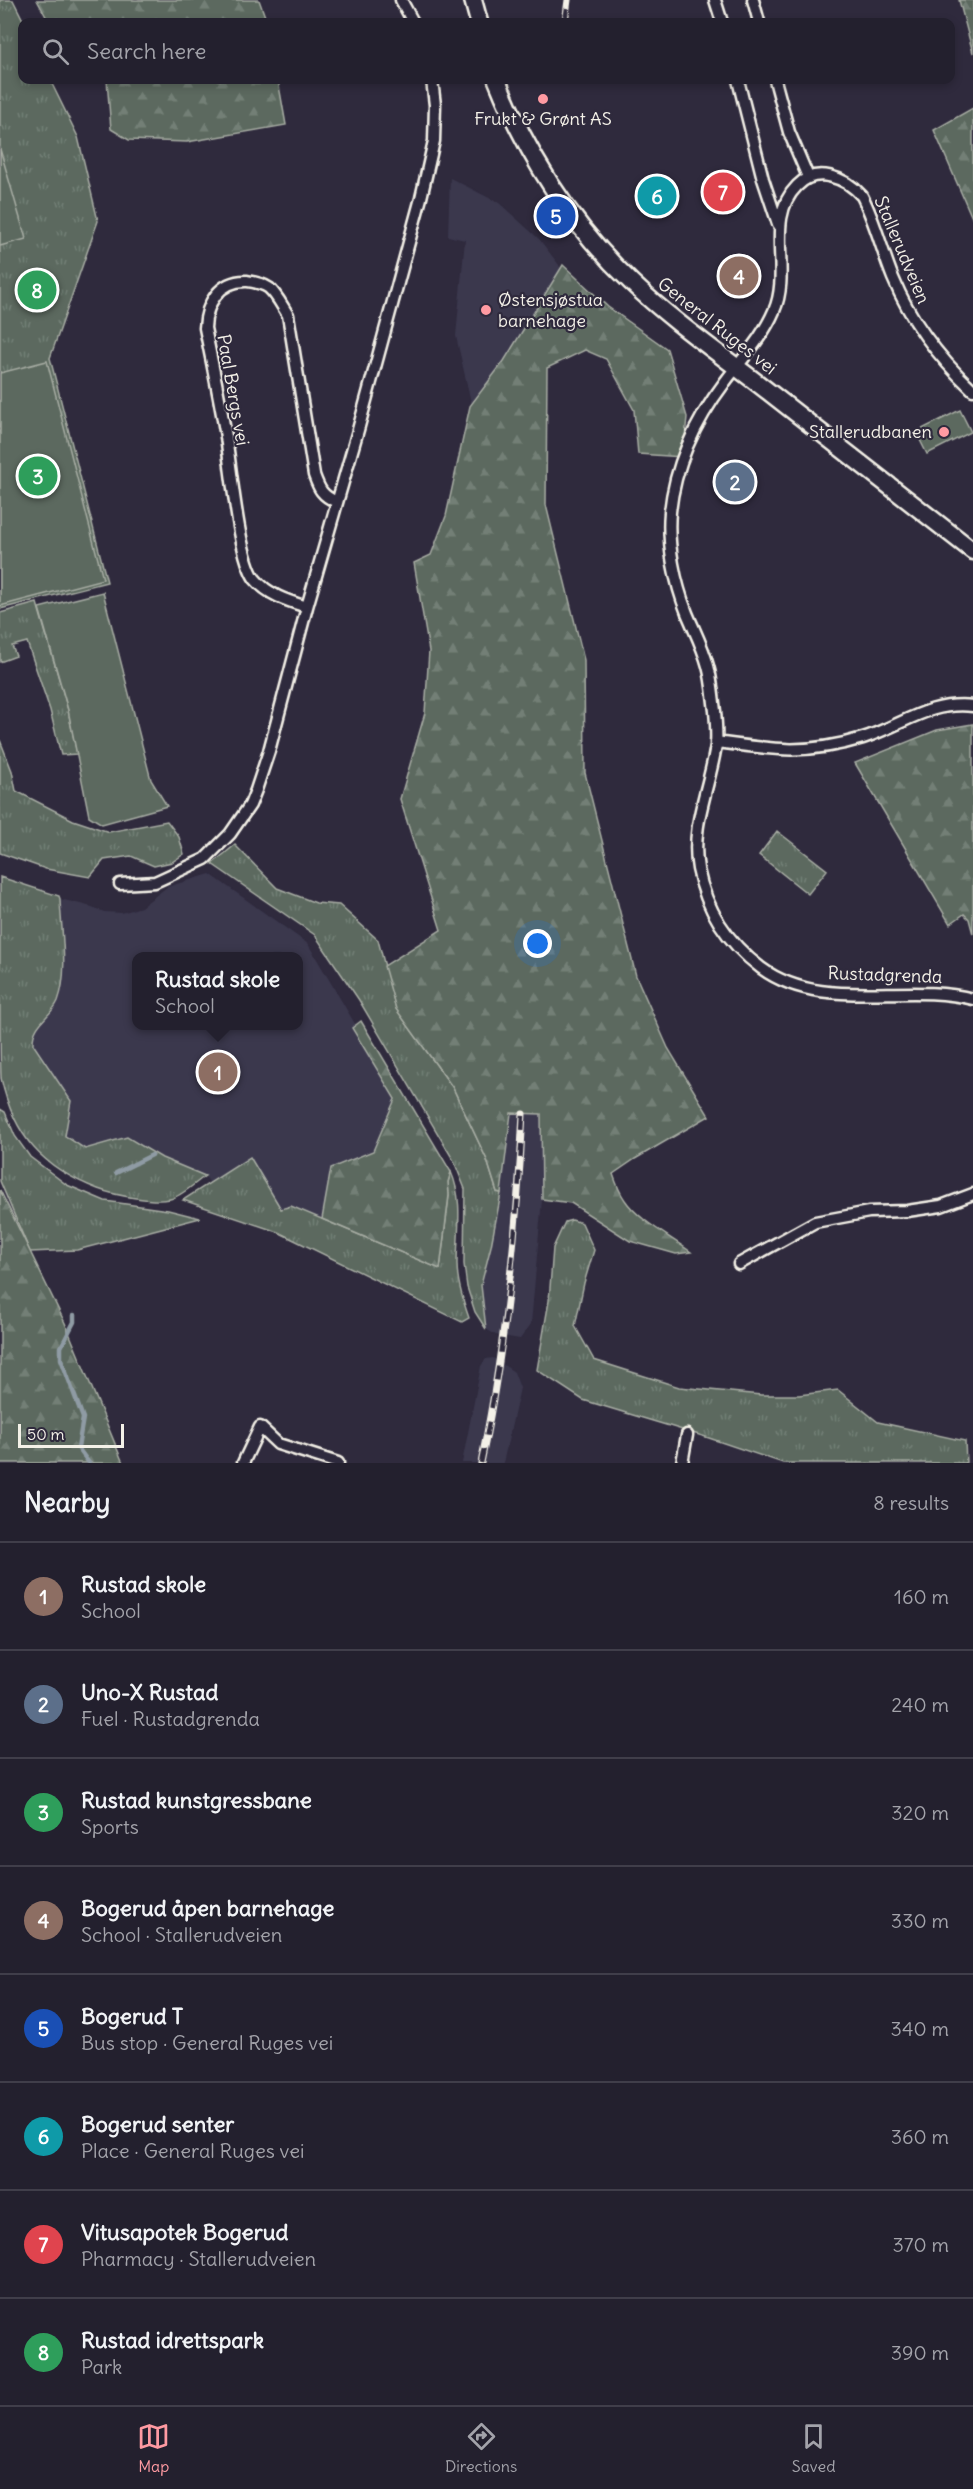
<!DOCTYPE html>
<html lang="en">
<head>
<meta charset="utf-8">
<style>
  :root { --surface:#23202e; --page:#2b2836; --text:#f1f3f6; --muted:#a3a3aa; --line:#403e4a; --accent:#ff9aa2 }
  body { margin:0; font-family:Delius,sans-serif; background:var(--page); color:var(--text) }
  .scale { position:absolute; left:18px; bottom:15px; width:106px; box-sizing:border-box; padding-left:6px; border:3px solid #f4f1e8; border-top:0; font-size:16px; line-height:21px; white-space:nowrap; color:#f4f1e8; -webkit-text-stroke:4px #2f2a3d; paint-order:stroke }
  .you { position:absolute; left:538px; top:944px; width:21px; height:21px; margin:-15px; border:4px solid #fff; border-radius:50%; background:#1a73e8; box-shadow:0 0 0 9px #1a73e833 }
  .badge { display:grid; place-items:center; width:39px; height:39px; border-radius:50%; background:var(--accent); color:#fff; font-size:20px; font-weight:700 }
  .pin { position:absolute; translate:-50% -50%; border:3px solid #fff; box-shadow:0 2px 6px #0006 }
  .popup { position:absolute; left:132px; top:952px; width:171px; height:78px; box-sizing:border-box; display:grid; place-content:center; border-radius:12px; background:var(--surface); filter:drop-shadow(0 2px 4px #0005); font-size:20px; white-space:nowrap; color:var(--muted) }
  .popup b { font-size:22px; color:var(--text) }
  .popup::after { content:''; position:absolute; left:50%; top:100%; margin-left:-12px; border:12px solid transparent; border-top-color:var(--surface) }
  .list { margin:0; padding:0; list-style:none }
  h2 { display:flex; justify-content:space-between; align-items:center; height:78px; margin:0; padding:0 24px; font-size:26px }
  h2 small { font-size:20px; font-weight:400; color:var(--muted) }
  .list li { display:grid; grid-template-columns:39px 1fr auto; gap:18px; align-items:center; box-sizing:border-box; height:108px; padding:0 24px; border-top:2px solid var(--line) }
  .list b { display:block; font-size:22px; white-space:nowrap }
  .list p { margin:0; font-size:20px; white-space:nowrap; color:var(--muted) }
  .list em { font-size:20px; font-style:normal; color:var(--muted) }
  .icon { flex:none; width:33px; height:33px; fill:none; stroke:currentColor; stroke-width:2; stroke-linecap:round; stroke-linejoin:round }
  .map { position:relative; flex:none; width:973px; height:1463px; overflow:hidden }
  .search { position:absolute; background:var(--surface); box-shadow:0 3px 9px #0003; left:18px; right:18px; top:18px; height:66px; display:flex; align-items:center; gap:15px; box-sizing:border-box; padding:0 21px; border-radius:12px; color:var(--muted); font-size:22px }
  .sheet { height:942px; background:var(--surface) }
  nav { display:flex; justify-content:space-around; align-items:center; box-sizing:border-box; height:84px; border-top:2px solid var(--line); background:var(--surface); font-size:16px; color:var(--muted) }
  nav a { display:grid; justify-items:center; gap:3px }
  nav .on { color:var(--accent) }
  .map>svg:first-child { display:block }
</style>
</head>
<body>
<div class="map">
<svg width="973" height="1463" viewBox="0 0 973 1463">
  <defs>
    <pattern id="grass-tufts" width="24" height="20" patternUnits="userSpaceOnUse" patternTransform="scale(1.5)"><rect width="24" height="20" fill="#5b695f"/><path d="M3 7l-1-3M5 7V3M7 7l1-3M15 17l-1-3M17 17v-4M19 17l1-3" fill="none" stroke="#737f76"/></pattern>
    <pattern id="forest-firs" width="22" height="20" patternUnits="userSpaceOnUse" patternTransform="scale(1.5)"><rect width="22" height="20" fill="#5b695f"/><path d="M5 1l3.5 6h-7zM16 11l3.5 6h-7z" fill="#737f76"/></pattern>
  </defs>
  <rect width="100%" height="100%" fill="#2f2a3d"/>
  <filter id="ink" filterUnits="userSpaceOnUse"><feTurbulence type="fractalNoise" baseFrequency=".0167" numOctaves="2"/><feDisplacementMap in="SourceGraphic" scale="12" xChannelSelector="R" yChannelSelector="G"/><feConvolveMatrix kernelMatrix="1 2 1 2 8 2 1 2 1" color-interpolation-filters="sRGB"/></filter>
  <g filter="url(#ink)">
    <path fill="#3b384e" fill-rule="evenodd" d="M 450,178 L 499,203 L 539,239 L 559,265 L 580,310 L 473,411 L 456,336 L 465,240 L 448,236 Z
      M 210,874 L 308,944 L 448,1182 L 440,1269 L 291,1206 L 255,1216 L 226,1206 L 205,1176 L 162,1158 L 127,1137 L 85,1149 L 65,1136 L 71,1101 L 33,1044 L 33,1035 L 64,965 L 60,899 L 92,907 L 104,912 L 122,913 L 141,907 L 167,887 ZM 137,956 L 299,956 L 299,1026 L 137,1026 Z
      M 511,1113 L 541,1114 L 542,1199 L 531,1324 L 520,1339 L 496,1335 L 486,1329 L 481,1285 L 491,1246 L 501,1193 Z
      M 493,1358 L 514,1372 L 520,1388 L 503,1463 L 462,1463 L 481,1366 L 486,1359 Z"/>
    <path fill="url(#grass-tufts)" stroke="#a8ada4" stroke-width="1.5" d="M 0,0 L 13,0 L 24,22 L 22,80 L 50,80 L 78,137 L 98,221 L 50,358 L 107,582 L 0,609 Z
      M 37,603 L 68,710 L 77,754 L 61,755 L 50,710 L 27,642 L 12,646 L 16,656 L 0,662 L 0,613 Z
      M 0,740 L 12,771 L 16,791 L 73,820 L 109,832 L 167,821 L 179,837 L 184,854 L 172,862 L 154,866 L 131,856 L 104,860 L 90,877 L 46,869 L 0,853 Z
      M 777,831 L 827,870 L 808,894 L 759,855 Z
      M 235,845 L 277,888 L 316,903 L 339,905 L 378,940 L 396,1009 L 453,1088 L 487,1160 L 497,1192 L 501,1193 L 491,1246 L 481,1285 L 486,1329 L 475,1312 L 467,1287 L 464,1264 L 465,1189 L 454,1161 L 359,1000 L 315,935 L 212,864 Z
      M 0,877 L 59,896 L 60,899 C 61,930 69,972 58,1001 C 51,1017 32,1024 33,1044 L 71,1101 L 65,1136 L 85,1149 L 127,1137 L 162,1158 L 205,1176 C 195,1183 182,1196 170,1199 C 154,1203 114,1195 98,1189 C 43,1168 14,1137 1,1078 C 0,1059 0,1022 0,1000 C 0,959 0,918 0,877 Z
      M 0,1109 L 5,1112 L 15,1136 L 30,1157 L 67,1185 L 105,1201 L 168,1210 L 200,1218 L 77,1250 L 30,1252 L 0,1181 Z
      M 250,1157 L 281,1209 L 291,1206 L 440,1269 L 449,1196 L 448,1182 L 451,1172 C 464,1202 457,1232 457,1264 C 457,1282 463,1301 469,1318 L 462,1322 L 278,1232 L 183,1200 Z
      M 572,1220 L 582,1223 L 594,1250 L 584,1283 L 575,1326 L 594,1360 L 679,1387 L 761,1395 L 799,1395 L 838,1390 L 878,1422 L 965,1441 L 966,1463 L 783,1463 L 706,1437 L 583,1400 L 537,1370 L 549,1301 L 553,1248 L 565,1222 Z"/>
    <path fill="url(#forest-firs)" stroke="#a8ada4" stroke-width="1.5" d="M 37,0 L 259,0 L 267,22 L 49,22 Z
      M 959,0 L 973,0 L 973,53 Z
      M 107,80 L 278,80 L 286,125 L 187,142 L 129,140 L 111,129 Z
      M 973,108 L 973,220 L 934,130 Z
      M 563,265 L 608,307 L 667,349 L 687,417 L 683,457 L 638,454 L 634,410 L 606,359 L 585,350 L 547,368 L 546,505 L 584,660 L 585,773 L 636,976 L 668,1048 L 709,1116 L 635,1159 L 613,1174 C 616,1183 620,1193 625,1200 C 638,1220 671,1237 691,1252 L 676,1254 L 630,1241 L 571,1203 L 542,1199 L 541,1114 L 511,1113 L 501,1193 L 497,1192 L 487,1160 L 453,1088 L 396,1009 L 384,966 L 441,930 L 400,799 L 425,713 L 429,651 L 414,563 L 431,555 L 446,516 L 470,406 L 504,361 Z
      M 973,724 L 973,934 L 969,919 L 964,914 L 950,924 L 855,763 L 937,730 Z
      M 361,1021 L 451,1172 L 448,1182 L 449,1195 L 440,1269 L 322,1219 L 331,1168 L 373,1151 L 395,1099 L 352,1028 Z
      M 0,1190 L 65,1323 L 123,1463 L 0,1463 Z"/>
    <path fill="#5b695f" stroke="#a8ada4" stroke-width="1.5" d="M 0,149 L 26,239 L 0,246 Z
      M 47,361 L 103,579 L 0,606 L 0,373 Z
      M 960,410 L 971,432 L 927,454 L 916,432 Z
      M 103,592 L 151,780 L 167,806 L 102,824 L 89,816 L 68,710 L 39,608 Z"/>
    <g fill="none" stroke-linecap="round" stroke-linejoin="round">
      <path stroke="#8f9ba4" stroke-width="4.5" d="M 116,1173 L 152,1155
        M 74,1315 L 74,1322 L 61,1347 L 61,1359 L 83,1418 L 78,1448 L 89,1463"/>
      <g stroke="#f4f1e8" stroke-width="15">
        <path id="minor" d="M 401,0 L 413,22
          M 715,0 L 722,22
          M 753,0 L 759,22
          M 738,80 L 763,179 L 778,224
          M 775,80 L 789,132 L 808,177
          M 973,390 C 939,358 911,322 893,278 C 882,251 875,221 862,196 C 845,177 816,166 797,186 C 764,219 792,271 774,311 C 763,337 742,359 725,382 C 697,419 675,464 670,512 C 667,544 675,583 687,613 C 694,630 703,647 708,666 C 712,680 713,696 715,711 C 716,722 717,734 716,745 C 710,787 690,826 698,869 C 706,909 728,943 761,968 C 822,1013 905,981 973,999
          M 307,607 C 288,601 268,595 255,579 C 238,556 231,463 225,431 C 219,396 212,362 205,328 C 206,304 219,280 247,281 C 254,282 262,283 269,288 C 277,295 282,306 288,315 L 314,475 C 319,489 322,496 337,502
          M 716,742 C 774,750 807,755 863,738 C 903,725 929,701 973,706
          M 120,884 L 155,882 L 205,859 L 230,834 L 250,805 L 256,790 L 269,751 L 307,607 L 358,430 L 421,198 L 434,141 L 435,105 L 432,80
          M 739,1264 L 815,1222 L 869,1212 L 907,1211 L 941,1206 L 973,1194
          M 243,1463 L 260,1427 L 278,1444 L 338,1463
          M 682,1463 L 687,1435"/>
      </g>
      <g stroke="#f4f1e8" stroke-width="21">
        <path id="secondary" d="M 473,0 L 479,22
          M 497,80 C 528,157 570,224 631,282 C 673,322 723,356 769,392 C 837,445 905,498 973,551"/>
      </g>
      <use href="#minor" stroke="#2f2a3d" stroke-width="10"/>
      <use href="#secondary" stroke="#2f2a3d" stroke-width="16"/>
      <g stroke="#f4f1e8" stroke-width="7">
        <path id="rail" d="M 565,22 L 568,0
          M 481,1463 C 505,1348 517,1231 523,1114"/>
      </g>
      <use href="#rail" stroke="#2f2a3d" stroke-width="4.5" stroke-dasharray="14" stroke-linecap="butt"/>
    </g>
  </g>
  <g fill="#ff9aa2" stroke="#2f2a3d" stroke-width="2">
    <circle cx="543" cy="99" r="6"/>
    <circle cx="486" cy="310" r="6"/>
    <circle cx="944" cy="432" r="6"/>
  </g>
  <g text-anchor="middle" stroke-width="4.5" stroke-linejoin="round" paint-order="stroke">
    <g font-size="18" fill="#f4f1e8" stroke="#2f2a3d">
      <text x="543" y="125">Frukt &amp; Grønt AS</text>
      <text x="498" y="306" text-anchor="start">Østensjøstua<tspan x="498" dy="21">barnehage</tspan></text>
      <text x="932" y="438" text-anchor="end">Stallerudbanen</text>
    </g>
    <g font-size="18" fill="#f4f1e8" stroke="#2f2a3d">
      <text transform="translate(902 250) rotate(67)" y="6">Stallerudveien</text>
      <text transform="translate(717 326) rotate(38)" y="6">General Ruges vei</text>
      <text transform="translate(233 390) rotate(80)" y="6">Paal Bergs vei</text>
      <text transform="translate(885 975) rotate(2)" y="6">Rustadgrenda</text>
    </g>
  </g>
</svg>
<div class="scale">50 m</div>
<div class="you"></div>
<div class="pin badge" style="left:218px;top:1072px;background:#8d6e63">1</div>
<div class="popup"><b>Rustad skole</b>School</div>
<div class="pin badge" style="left:735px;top:482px;background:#5c6f8a">2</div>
<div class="pin badge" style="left:38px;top:476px;background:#2e9e5b">3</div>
<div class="pin badge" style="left:739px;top:276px;background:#8d6e63">4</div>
<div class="pin badge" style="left:556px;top:216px;background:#1a4fb4">5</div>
<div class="pin badge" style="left:657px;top:196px;background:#0f9aa8">6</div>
<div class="pin badge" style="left:723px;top:192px;background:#e0444e">7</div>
<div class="pin badge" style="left:37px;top:290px;background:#2e9e5b">8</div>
<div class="search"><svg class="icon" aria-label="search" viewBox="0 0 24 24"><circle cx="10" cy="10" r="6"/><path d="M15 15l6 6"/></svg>Search here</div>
</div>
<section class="sheet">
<h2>Nearby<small>8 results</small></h2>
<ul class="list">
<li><span class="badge" style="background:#8d6e63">1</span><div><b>Rustad skole</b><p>School</p></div><em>160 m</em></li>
<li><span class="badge" style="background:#5c6f8a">2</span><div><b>Uno-X Rustad</b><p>Fuel · Rustadgrenda</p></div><em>240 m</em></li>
<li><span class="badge" style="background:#2e9e5b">3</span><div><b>Rustad kunstgressbane</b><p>Sports</p></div><em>320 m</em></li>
<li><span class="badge" style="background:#8d6e63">4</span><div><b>Bogerud åpen barnehage</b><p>School · Stallerudveien</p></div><em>330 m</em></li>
<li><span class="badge" style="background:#1a4fb4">5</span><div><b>Bogerud T</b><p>Bus stop · General Ruges vei</p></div><em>340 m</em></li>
<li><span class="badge" style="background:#0f9aa8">6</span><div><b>Bogerud senter</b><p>Place · General Ruges vei</p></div><em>360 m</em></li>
<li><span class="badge" style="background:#e0444e">7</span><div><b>Vitusapotek Bogerud</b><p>Pharmacy · Stallerudveien</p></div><em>370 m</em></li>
<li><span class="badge" style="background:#2e9e5b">8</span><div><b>Rustad idrettspark</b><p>Park</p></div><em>390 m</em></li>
</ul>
</section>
<nav>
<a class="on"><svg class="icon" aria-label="map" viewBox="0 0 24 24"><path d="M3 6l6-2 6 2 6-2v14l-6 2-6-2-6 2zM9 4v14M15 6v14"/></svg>Map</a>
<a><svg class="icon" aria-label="directions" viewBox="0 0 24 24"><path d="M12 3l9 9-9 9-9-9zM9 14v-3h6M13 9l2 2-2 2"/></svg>Directions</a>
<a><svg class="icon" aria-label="saved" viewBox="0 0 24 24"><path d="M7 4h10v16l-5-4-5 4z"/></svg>Saved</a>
</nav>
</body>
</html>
